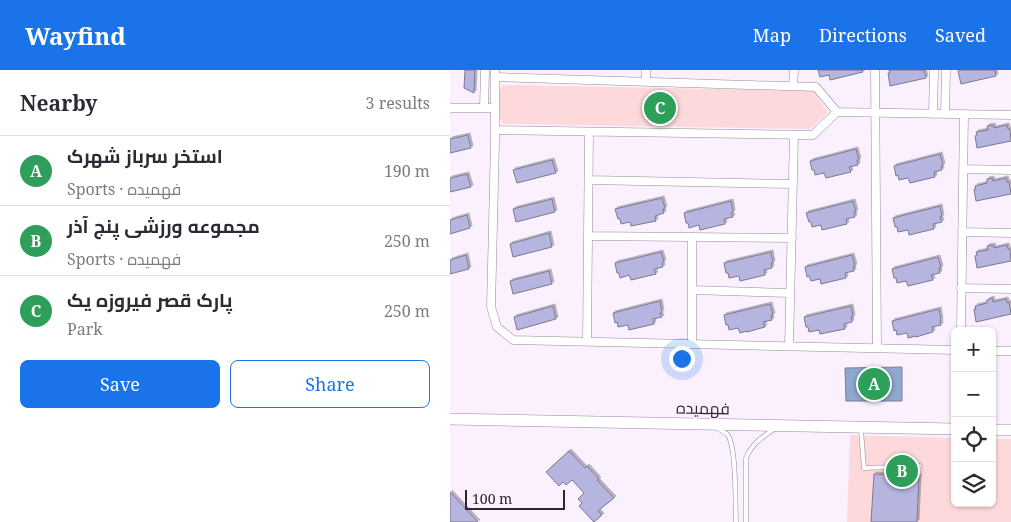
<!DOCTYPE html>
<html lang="en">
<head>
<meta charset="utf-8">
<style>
  :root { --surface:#fff; --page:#f2f2f3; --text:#2b2b33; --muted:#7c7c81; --line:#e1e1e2; --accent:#1a73e8 }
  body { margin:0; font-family:"Noto Serif",Cairo,serif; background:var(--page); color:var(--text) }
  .controls { position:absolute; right:15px; bottom:15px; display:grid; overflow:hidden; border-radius:8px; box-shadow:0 1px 4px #0004 }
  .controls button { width:45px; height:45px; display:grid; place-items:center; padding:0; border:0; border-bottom:1px solid var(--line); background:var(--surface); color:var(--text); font:25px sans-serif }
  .scale { position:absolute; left:15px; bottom:12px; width:100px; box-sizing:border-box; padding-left:5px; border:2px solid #2d272f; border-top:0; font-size:14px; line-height:18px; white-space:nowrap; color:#2d272f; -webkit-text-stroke:4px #faf0fe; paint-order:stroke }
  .you { position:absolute; left:231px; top:288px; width:18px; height:18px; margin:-12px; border:4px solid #fff; border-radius:50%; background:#1a73e8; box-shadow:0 0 0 8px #1a73e833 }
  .badge { display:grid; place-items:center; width:32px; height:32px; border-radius:50%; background:var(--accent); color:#fff; font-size:16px; font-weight:700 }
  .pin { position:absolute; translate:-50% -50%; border:2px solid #fff; box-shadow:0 1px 5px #0006 }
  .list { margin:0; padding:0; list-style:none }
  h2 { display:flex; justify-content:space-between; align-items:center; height:65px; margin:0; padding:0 20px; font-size:21px }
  h2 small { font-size:16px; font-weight:400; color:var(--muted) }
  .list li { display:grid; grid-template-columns:32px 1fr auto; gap:15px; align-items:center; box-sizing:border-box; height:70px; padding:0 20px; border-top:1px solid var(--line) }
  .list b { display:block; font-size:19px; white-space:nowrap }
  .list p { margin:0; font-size:16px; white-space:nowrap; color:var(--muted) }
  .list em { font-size:16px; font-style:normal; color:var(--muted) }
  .actions { display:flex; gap:10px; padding:15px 20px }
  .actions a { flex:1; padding:11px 0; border:1px solid var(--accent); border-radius:8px; text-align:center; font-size:18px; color:var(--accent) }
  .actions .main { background:var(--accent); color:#fff }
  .icon { flex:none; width:28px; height:28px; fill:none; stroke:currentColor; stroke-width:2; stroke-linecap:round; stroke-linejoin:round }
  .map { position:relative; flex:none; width:561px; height:452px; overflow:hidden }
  header { display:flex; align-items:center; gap:30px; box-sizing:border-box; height:70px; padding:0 25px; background:var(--accent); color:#fff }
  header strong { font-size:24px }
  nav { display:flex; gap:28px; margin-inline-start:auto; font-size:18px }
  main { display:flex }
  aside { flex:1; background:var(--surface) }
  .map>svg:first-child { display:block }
</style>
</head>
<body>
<header>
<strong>Wayfind</strong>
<nav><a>Map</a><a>Directions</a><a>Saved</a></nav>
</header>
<main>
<aside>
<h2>Nearby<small>3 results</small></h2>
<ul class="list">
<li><span class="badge" style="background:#2e9e5b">A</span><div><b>استخر سرباز شهرک</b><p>Sports · فهمیده</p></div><em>190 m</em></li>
<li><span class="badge" style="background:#2e9e5b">B</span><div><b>مجموعه ورزشی پنج آذر</b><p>Sports · فهمیده</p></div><em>250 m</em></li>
<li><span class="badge" style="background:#2e9e5b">C</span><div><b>پارک قصر فیروزه یک</b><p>Park</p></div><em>250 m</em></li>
</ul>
<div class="actions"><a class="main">Save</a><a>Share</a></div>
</aside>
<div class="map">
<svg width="561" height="452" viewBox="0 0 561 452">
  <defs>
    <filter id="shadow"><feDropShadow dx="2" dy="-2" stdDeviation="0" flood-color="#0004"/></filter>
  </defs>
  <rect width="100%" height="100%" fill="#faf0fe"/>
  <path fill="#fdd9db" d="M 53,15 L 364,21 L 378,43 L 360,59 L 53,54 L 42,33 Z
    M 400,365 L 505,368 L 505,433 L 542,433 L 542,369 L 561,369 L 561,452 L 397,452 Z"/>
  <path fill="#8fa9ce" stroke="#72829e" d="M 452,297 L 452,331 L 396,331 L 395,298 Z"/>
  <path fill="#b6b5e0" stroke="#7a7990" filter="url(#shadow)" d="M 15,0 L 25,0 L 24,23 L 14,18 Z
    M 368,0 L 412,0 L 413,2 L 380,10 L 379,5 L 370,7 Z
    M 439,0 L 474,0 L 476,8 L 440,16 L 438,3 L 440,3 Z
    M 510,0 L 545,0 L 546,6 L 511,14 L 508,1 Z
    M 543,55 L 544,58 L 557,55 L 558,59 L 560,59 L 561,71 L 527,78 L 525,66 L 527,65 L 526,62 L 538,60 L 537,56 Z
    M 18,65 L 21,78 L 0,83 L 0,69 Z
    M 406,79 L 409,90 L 407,90 L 408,95 L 399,97 L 401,102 L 376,108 L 374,103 L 365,105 L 364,100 L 362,100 L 360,91 Z
    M 490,84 L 493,95 L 491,96 L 492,100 L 484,102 L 485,107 L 460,113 L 458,108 L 449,110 L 448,105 L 446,106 L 444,96 Z
    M 102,90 L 106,103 L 67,113 L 63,100 Z
    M 17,104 L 21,117 L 0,122 L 0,108 Z
    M 542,108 L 543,111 L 556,108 L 557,112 L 559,112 L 561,124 L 526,131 L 524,119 L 526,119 L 525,116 L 537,113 L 537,109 Z
    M 212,128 L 215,138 L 213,139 L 214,143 L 205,146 L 206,151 L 181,156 L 180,152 L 171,154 L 170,149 L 168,149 L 165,139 Z
    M 102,129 L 105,142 L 66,152 L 63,139 Z
    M 281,131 L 283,142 L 281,143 L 283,147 L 274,149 L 275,154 L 250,160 L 249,155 L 239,158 L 238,153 L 236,153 L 234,143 Z
    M 403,131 L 406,142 L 404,142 L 405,147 L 396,149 L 397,154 L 372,160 L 371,155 L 362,157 L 361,152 L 359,152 L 356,143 Z
    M 490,136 L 492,147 L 490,147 L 492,152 L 483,154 L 484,159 L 459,165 L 458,160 L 448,162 L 447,157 L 445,157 L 443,148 Z
    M 17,145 L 20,158 L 0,164 L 0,150 Z
    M 99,163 L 102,177 L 63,187 L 60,174 Z
    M 543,175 L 544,178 L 557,175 L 558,179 L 560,179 L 561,191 L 527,198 L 525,186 L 527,185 L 526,182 L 538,180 L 537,176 Z
    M 211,182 L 214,192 L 212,193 L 213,197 L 204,199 L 206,204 L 181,210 L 179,205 L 170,208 L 169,203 L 167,203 L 165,193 Z
    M 321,182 L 323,193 L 321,193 L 322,198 L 314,200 L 315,205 L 290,211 L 289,206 L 279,208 L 278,203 L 276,203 L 274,193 Z
    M 16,185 L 19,199 L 0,204 L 0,190 Z
    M 402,185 L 405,196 L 403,197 L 404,201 L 395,203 L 396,208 L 371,214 L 370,209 L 361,211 L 359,206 L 357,207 L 355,197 Z
    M 488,187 L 491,198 L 489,198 L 490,203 L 481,205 L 483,210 L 458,216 L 456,211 L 447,213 L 446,208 L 444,208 L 442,199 Z
    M 99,201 L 102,214 L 63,224 L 60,211 Z
    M 542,228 L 543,232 L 556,229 L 557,233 L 559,232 L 561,244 L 526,252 L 524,239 L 526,239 L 525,236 L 537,233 L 537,230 Z
    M 210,231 L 212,242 L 210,243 L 212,247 L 203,249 L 204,254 L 179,260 L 178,255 L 168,257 L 167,252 L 165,253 L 163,243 Z
    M 320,234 L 323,245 L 321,245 L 322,250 L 313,252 L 315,257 L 297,262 L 297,261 L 290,263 L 288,258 L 279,260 L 278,255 L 276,255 L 274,245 Z
    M 103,236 L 106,249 L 67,260 L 64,247 Z
    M 401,236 L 403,247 L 401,247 L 402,252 L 394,254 L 395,259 L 370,264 L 369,260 L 359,262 L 358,257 L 356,257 L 354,247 Z
    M 489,239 L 491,250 L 490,251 L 491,255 L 482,257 L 483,262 L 466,267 L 466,266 L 458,268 L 457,263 L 447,265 L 446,260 L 444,261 L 442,251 Z
    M 119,381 L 135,398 L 137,396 L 149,409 L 147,410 L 164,428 L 148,441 L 152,445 L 144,452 L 129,436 L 132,433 L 128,429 L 134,423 L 122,410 L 116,415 L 113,412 L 109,416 L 96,402 Z
    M 424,404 L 469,406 L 467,452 L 421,452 Z
    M 0,422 L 28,452 L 0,452 Z"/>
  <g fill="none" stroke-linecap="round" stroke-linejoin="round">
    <g stroke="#96889d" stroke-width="5">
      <path id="service" d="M 267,358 C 270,360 275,362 277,364 C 287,375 285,435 286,452
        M 411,360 L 414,398 L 470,396
        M 296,452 L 296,388 C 302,374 311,368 324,359"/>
    </g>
    <g stroke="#96889d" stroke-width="9">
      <path id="minor" d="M 45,0 L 45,72 L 41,237 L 47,257 L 63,270 L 505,280
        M 425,0 L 427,278
        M 45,7 L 366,17 L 387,42
        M 196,12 L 196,0
        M 343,16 L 344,0
        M 0,38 L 44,38
        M 34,38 L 35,0
        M 483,44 L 484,0
        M 495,44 L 496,0
        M 45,60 L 363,65 L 387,42 L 561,45
        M 513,99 L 561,100
        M 139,110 L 343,114
        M 512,162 L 561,163
        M 138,166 L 342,168
        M 242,167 L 242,274
        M 511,218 L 561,219
        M 242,220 L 340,223
        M 511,261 L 514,44
        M 137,271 L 139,62
        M 339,276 L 344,65
        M 542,281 L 561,281"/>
    </g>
    <g stroke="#96889d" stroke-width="12">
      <path id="secondary" d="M 0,349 L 505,359
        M 542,360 L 561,360"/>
    </g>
    <use href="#service" stroke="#fff" stroke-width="4"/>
    <use href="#minor" stroke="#fff" stroke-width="8"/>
    <use href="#secondary" stroke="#fff" stroke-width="11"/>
  </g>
  <g text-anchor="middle" stroke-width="4" stroke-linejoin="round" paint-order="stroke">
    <g font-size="16" fill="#2d272f" stroke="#faf0fe">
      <text transform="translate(253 338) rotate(1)" y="6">فهمیده</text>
    </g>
  </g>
</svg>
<div class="controls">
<button>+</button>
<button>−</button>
<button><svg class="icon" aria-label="locate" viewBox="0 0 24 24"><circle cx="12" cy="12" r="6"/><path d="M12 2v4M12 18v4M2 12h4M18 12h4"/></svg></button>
<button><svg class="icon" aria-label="layers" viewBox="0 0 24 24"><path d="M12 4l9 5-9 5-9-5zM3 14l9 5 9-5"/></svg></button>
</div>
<div class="scale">100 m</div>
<div class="you"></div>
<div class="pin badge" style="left:424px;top:314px;background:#2e9e5b">A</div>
<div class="pin badge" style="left:452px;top:401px;background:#2e9e5b">B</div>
<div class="pin badge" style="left:210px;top:38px;background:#2e9e5b">C</div>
</div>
</main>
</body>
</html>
